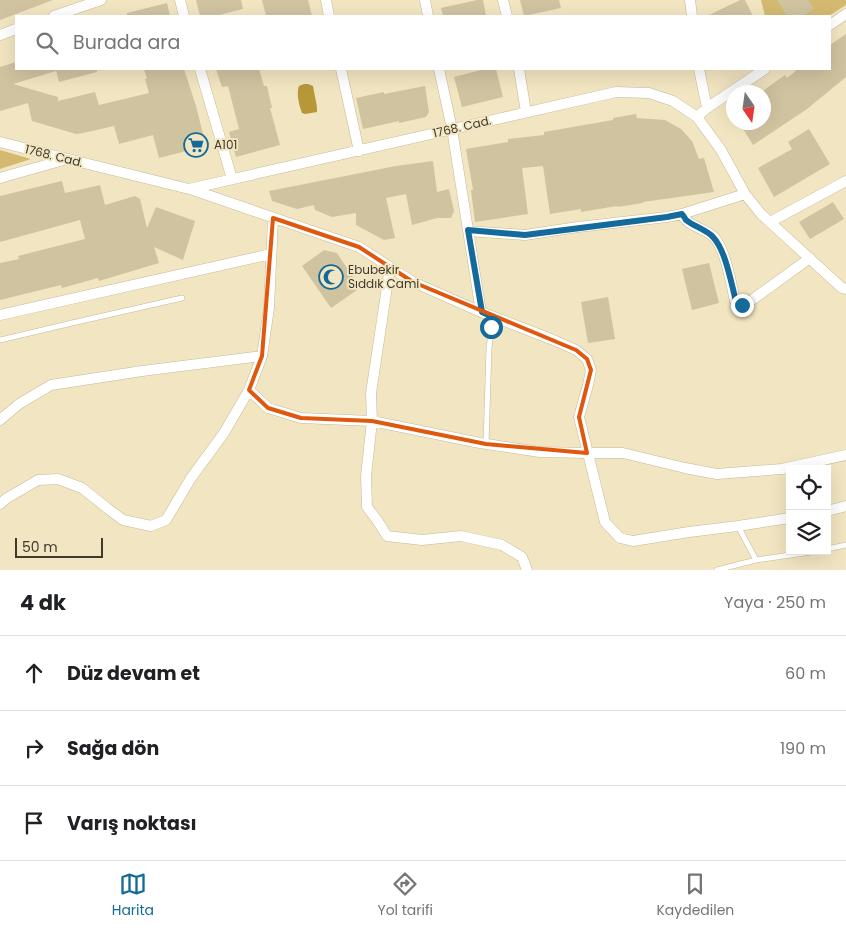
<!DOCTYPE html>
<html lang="tr">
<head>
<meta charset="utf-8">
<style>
  :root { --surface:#fff; --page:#f6f6f6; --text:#202124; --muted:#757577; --line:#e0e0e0; --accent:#136a9b }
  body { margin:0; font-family:Poppins,sans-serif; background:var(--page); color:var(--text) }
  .controls { position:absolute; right:15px; bottom:15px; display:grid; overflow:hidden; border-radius:0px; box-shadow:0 5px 20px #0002 }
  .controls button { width:45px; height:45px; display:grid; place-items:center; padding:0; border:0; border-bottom:1px solid var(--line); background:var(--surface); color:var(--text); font:25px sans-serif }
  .compass { position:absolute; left:726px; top:85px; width:45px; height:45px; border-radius:50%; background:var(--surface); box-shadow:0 5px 20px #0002; rotate:167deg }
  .scale { position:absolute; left:15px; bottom:12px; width:88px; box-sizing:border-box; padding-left:5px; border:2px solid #3f3a2c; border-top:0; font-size:14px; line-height:18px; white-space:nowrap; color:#3f3a2c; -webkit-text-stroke:4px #f2e5c1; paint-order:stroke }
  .stop { position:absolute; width:15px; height:15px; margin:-11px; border:4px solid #136a9b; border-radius:50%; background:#fff }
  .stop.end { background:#136a9b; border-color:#fff; box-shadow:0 1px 5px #0008 }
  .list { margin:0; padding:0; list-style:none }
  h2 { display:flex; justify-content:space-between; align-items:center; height:65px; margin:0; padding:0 20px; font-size:21px }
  h2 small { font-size:16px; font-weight:400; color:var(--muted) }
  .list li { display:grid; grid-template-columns:32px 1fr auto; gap:15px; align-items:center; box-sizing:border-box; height:75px; padding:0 20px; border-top:1px solid var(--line) }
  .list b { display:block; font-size:19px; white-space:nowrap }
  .list em { font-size:16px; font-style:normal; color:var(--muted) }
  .icon { flex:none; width:28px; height:28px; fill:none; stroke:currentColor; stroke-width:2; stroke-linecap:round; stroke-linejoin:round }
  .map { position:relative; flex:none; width:846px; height:570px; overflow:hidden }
  .search { position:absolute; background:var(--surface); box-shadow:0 5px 20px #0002; left:15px; right:15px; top:15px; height:55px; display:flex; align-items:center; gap:12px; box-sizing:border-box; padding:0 18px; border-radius:0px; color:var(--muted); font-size:19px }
  .sheet { height:290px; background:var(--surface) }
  nav { display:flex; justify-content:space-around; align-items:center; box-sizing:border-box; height:70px; border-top:1px solid var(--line); background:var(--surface); font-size:14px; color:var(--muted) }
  nav a { display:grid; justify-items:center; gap:2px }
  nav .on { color:var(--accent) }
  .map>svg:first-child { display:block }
</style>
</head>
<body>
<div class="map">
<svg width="846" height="570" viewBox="0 0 846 570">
  <rect width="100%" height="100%" fill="#f2e5c1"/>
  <path fill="#d4ba71" d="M 761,0 L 846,0 L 846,5 L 829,16 L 765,16 Z
    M 0,150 L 31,159 L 0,169 Z"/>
  <path fill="#b79839" d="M 304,84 L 308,84 L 313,86 L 317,107 L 317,112 L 305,114 L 302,113 C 299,105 296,94 299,86 Z"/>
  <path fill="#d0c3a0" d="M 0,0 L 53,0 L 0,20 Z
    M 196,0 L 241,0 L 243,9 L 215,16 L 200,16 Z
    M 262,0 L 308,0 L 312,16 L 266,16 Z
    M 477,0 L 483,0 L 486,16 L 443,16 L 441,8 Z
    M 520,0 L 559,0 L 561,8 L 524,16 Z
    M 740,0 L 745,0 L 753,16 L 707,16 Z
    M 777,0 L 808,0 L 814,9 L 803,16 L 787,16 Z
    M 167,3 L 170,16 L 127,16 L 127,13 Z
    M 846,34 L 846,77 L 807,109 L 753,145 L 739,122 L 764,122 L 764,90 L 785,75 L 787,78 L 798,69 L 830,69 L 830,45 Z
    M 16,62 L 16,69 L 97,69 L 97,72 L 59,82 L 56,70 L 56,71 L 13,84 L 58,97 L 58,101 L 95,92 L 99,105 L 149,93 L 145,79 L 147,79 L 144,69 L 184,69 L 196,106 L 206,146 L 159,158 L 153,135 L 119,144 L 114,126 L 83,133 L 76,134 L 32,121 L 28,103 L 0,111 L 0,67 Z
    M 216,69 L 259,69 L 264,86 L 267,86 L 272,108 L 270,108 L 280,145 L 236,157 L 229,132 L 239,129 L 228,86 L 222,87 Z
    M 485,69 L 496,69 L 503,97 L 462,107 L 454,77 Z
    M 425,86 L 429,112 L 426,117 L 399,123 L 399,121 L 363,129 L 356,98 L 384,92 L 384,94 Z
    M 636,114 L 637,118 L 665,120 L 681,129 L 692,141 L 699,159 L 704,158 L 714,192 L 643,202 L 643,203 L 617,207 L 617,206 L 581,212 L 581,209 L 550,214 L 543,166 L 522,168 L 528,214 L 475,222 L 471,190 L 473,190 L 466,149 L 508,142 L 508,139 L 544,135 L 544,132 L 613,120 L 613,118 Z
    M 809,129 L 830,164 L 774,197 L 758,168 L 792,149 L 788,142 Z
    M 433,161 L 437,192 L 449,189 L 454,211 L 451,218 L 437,218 L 412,225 L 406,194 L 386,198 L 395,238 L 384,240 L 356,225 L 356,213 L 332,217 L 315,210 L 314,205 L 297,209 L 272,201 L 269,191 L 396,166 Z
    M 62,181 L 65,193 L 100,185 L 105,205 L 135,196 L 140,199 L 147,228 L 156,207 L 195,221 L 183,260 L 154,247 L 159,263 L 99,281 L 98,278 L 62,288 L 61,285 L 0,300 L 0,263 L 19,259 L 18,256 L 85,239 L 80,220 L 0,242 L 0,196 Z
    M 833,202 L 844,219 L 810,239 L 799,222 Z
    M 324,250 L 337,253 L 360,288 L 331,308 L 302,266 Z
    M 709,263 L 719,303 L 692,310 L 682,269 Z
    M 608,297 L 615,339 L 588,343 L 581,302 Z"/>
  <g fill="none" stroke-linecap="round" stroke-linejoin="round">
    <g stroke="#c6b997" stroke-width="6">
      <path id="lane" d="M 0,340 L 72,323 L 182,298
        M 486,444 L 489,348 L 493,317
        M 738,526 L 756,560
        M 827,549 L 846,545
        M 717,570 L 756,560 L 818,551"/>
    </g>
    <g stroke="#c6b997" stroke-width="11">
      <path id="street" d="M 180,0 L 184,16
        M 326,0 L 329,16
        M 425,0 L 428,16
        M 503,0 L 507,16
        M 690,0 L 692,16
        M 54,16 L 101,0
        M 830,25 L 846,14
        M 0,35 L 16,29
        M 200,69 L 232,179
        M 341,69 L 359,151
        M 439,69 L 452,129 L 481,312
        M 519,69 L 526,112
        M 699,69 L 707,108
        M 697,117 L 707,108 L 765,69
        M 0,142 L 189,189 L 616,92 L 649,93 L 673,101 L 697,117 L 721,150 L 745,194 L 761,214 L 842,288 L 846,289
        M 0,178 L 67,159
        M 190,189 L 359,247 L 413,282 L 481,312 L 551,339 L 576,350 L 587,359 L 591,370 L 588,385 L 579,417 L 605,522 L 620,538 L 633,541 L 689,532 L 738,526 L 790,518
        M 682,214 C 683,215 685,220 686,220 C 693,227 707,230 714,237 C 726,251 731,283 735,301 L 740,305 L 745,305 L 810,258
        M 770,222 L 846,181
        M 468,231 L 525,235 L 578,227 L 667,217 L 682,214 L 745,194
        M 390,267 L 371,393 L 372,421 L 366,476 L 367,507 L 377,520 L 387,536 L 422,540 L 461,536 L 502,545 L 522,557 L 527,570
        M 0,315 L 271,254
        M 249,390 L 268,408 L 301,418 L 372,421 L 480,443 L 540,452 L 587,453 L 623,453 L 685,468 L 717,474 L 782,469 L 846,455
        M 0,420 L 19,404 L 51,385 L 142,371 L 262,356
        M 0,504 L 7,498 L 38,480 L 58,479 L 82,488 L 107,508 L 123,520 L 151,526 L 166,520 L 191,478 L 224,433 L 249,390 L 262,356 L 269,308 L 273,218
        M 827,511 L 846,506"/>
    </g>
    <use href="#lane" stroke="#fff" stroke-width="5"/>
    <use href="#street" stroke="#fff" stroke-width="10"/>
  </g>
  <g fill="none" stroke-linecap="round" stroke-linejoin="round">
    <path stroke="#136a9b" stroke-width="6" d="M 491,327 L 493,317 L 482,312 L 468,230 L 525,235 L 667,217 L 682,214 C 683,215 686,220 686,220 C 693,226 707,230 713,237 C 726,251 731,283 736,301 L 737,303 L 742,305"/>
  </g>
  <path fill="none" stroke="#e0570e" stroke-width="4" stroke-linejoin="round" d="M 273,218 L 359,247 L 413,282 L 576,350 L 587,359 L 591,370 L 579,417 L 587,453 L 486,444 L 372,421 L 301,418 L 268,408 L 249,390 L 262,356 Z"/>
  <defs>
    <g id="supermarket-ring" transform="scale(1.25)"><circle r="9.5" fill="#f2e5c1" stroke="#136a9b" stroke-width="1.5"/><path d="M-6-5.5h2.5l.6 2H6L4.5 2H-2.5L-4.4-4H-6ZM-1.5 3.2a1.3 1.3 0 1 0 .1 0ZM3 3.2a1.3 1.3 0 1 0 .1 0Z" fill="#136a9b"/></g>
    <g id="mosque-ring" transform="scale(1.25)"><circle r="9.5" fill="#f2e5c1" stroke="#136a9b" stroke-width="1.5"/><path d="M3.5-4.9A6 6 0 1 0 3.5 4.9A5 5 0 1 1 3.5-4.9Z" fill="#136a9b"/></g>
  </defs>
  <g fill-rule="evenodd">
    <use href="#supermarket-ring" x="196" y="145"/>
    <use href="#mosque-ring" x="331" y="277"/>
  </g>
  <g text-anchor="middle" stroke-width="4" stroke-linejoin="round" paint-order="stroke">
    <g font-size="12" fill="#3f3a2c" stroke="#f2e5c1">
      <text transform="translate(462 127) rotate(-13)" y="4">1768. Cad.</text>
      <text transform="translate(54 156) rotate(14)" y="4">1768. Cad.</text>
    </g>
    <g font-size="12" fill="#3f3a2c" stroke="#f2e5c1" text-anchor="start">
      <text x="214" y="149">A101</text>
      <text x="348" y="274">Ebubekir<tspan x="348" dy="14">Sıddık Cami</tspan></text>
    </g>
  </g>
</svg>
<div class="controls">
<button><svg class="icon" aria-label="locate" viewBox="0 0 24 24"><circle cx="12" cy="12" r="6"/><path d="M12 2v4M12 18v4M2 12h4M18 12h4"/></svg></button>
<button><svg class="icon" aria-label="layers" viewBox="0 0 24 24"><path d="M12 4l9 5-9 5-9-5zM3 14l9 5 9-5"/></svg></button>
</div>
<svg class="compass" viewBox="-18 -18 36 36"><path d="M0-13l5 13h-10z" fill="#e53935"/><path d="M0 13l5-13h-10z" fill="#757577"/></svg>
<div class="scale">50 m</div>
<div class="stop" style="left:491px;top:327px"></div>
<div class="stop end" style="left:742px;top:305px"></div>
<div class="search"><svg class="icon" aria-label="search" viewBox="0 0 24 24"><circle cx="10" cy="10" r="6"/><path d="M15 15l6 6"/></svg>Burada ara</div>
</div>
<section class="sheet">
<h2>4 dk<small>Yaya · 250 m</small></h2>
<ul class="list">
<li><svg class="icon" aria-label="ahead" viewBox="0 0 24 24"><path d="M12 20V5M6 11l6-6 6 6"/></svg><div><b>Düz devam et</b></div><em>60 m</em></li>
<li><svg class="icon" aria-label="right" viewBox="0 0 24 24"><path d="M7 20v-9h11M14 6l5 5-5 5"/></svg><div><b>Sağa dön</b></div><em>190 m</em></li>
<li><svg class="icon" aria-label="arrive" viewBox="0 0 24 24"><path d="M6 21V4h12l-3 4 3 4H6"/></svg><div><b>Varış noktası</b></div></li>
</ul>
</section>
<nav>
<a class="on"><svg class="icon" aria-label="map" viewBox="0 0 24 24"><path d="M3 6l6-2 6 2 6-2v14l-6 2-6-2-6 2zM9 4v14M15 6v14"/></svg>Harita</a>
<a><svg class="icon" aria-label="directions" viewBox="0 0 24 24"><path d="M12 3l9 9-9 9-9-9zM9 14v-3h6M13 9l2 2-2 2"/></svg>Yol tarifi</a>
<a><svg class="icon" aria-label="saved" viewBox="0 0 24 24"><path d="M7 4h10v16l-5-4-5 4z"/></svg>Kaydedilen</a>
</nav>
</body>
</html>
